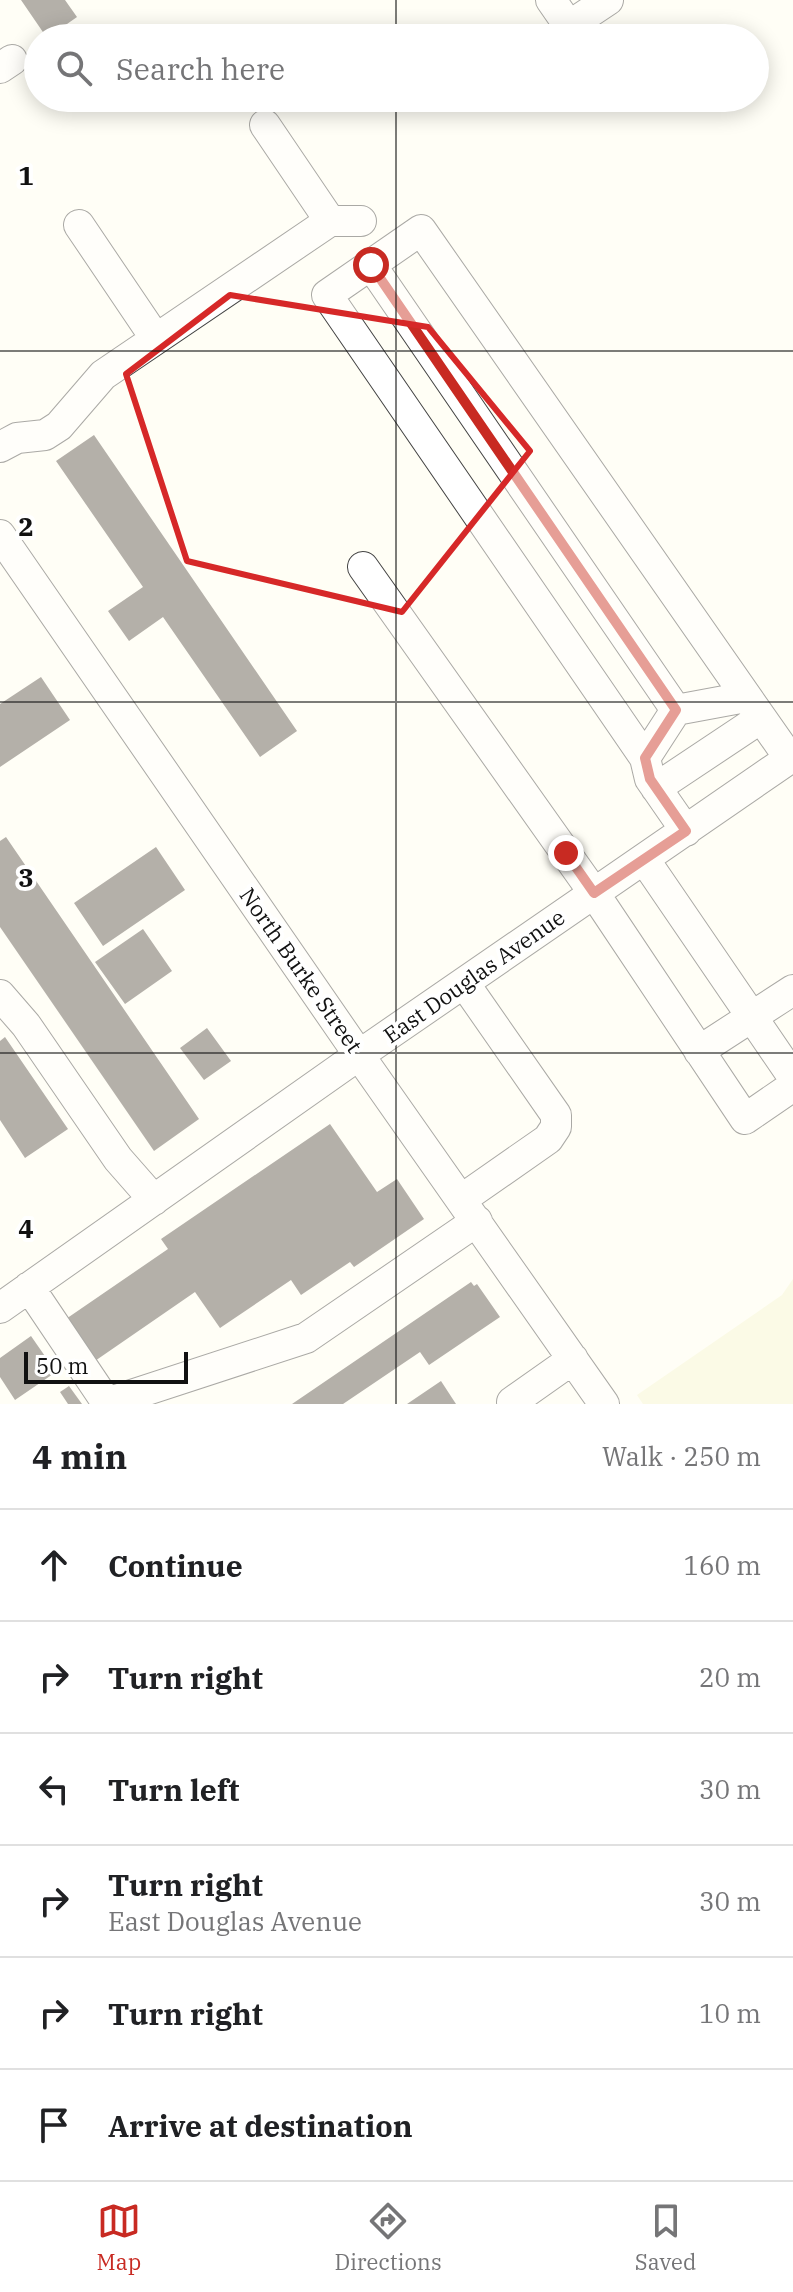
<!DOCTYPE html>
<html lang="en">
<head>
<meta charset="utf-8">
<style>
  :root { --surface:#fff; --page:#f6f6f6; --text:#202124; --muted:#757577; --line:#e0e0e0; --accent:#c82a22 }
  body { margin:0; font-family:"IBM Plex Serif",serif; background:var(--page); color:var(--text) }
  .scale { position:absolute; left:24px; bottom:20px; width:164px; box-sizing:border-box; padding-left:8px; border:4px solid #111; border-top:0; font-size:22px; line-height:28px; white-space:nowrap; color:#111; -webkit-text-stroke:6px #fff; paint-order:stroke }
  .stop { position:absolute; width:24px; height:24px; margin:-18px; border:6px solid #c82a22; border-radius:50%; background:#fff }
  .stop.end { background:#c82a22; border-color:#fff; box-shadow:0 2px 8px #0008 }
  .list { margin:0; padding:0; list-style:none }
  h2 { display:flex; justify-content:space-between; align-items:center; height:104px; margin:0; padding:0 32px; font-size:34px }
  h2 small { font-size:26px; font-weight:400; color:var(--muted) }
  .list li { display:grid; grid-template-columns:52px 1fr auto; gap:24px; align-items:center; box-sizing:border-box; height:112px; padding:0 32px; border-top:2px solid var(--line) }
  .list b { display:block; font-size:30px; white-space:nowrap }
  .list p { margin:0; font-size:26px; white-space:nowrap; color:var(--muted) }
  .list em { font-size:26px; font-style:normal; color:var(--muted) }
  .icon { flex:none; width:44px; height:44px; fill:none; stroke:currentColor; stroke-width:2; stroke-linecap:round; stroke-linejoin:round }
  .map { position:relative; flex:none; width:793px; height:1404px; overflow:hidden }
  .search { position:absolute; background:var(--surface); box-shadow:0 4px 20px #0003; left:24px; right:24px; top:24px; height:88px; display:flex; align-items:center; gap:20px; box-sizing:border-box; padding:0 28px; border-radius:44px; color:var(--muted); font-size:30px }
  .sheet { height:776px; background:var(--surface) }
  nav { display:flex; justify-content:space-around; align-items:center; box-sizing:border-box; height:112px; border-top:2px solid var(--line); background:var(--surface); font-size:22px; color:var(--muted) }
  nav a { display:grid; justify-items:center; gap:4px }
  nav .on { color:var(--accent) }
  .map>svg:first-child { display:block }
</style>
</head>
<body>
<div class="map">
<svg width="793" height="1404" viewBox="0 0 793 1404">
  <rect width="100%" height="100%" fill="#fffef5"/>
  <path fill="#f6f7d3" d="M 793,1279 L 793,1404 L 643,1404 L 637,1395 L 782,1295 Z"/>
  <path fill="#5a534d" d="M 21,0 L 65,0 L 77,17 L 47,38 Z
    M 94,435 L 297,731 L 260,757 L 163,617 L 129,641 L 108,611 L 143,587 L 56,461 Z
    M 41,677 L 70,720 L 0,767 L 0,704 Z
    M 6,837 L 199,1119 L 154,1151 L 0,927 L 0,841 Z
    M 156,847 L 185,890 L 103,946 L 74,903 Z
    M 143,929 L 172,971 L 125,1004 L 95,962 Z
    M 207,1028 L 231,1061 L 204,1080 L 180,1048 Z
    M 5,1037 L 68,1129 L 25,1158 L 0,1120 L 0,1041 Z
    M 330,1124 L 377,1192 L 397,1179 L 424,1219 L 354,1267 L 350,1262 L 301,1295 L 291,1280 L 220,1328 L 195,1292 L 92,1363 L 63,1321 L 168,1249 L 161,1239 Z
    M 471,1282 L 474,1286 L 477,1284 L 500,1317 L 429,1365 L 420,1352 L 343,1404 L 292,1404 Z
    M 31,1336 L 56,1372 L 15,1400 L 0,1377 L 0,1358 Z
    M 441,1381 L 456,1404 L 407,1404 Z
    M 69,1386 L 82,1404 L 68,1404 L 60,1392 Z"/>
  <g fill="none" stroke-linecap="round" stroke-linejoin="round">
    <g stroke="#444" stroke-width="32">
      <path id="minor" d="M 551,0 L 569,26 L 608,0
        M 0,68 L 12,60
        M 265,125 L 330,221
        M 79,225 L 156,339
        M 371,265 L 676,710 L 746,697
        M 0,447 L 17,438 L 45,435 L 59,426 L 103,375 L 330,221 L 361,221
        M 0,535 L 359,1055 L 604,1404
        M 363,567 L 594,893 L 745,1119 L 793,1086
        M 645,758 L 676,710
        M 656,788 L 761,718
        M 686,831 L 650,779 L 645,758 L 327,295 L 421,230 L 790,759
        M 644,859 L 793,1077
        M 0,995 L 26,1025 L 118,1159 L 154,1200
        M 699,1051 L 793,990
        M 462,1199 L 548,1139 L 556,1127 L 556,1115 L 464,983
        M 29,1287 L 107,1403 L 306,1338 L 477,1221
        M 0,1308 L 359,1055 L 793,756
        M 514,1404 L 512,1402 L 573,1359"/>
    </g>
    <use href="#minor" stroke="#fff" stroke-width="30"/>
  </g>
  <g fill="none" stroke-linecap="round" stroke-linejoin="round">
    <path stroke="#c82a22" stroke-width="10" d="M 371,265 L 676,710 L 645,758 L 650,779 L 686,831 L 594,893 L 566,853"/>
  </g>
  <path d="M0 0H793V1404H0ZM 230,295 L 428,327 L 530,451 L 402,612 L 187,561 L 126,374 Z" fill="#fffef5" fill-opacity=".55" fill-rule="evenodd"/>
  <path fill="none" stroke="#d62828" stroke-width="6" stroke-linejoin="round" d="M 230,295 L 428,327 L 530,451 L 402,612 L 187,561 L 126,374 Z"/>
  <path fill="none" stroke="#111" stroke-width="2" stroke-opacity="0.55" d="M 396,0 L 396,38M 396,98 L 396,1404M 0,351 L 793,351M 0,702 L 793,702M 0,1053 L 793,1053"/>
  <g text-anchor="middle" stroke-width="8" stroke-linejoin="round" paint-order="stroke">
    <g font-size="22" fill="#111" stroke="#fff">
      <text transform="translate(301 970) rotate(55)" y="8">North Burke Street</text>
      <text transform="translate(474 976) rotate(-35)" y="8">East Douglas Avenue</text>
    </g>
  </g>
  <g font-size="26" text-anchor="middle" font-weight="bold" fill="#111" stroke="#fff" stroke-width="8" stroke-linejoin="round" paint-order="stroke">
    <text x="26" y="185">1</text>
    <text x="26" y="536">2</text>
    <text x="26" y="887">3</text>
    <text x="26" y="1238">4</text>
  </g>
</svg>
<div class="scale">50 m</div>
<div class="stop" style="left:371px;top:265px"></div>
<div class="stop end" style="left:566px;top:853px"></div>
<div class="search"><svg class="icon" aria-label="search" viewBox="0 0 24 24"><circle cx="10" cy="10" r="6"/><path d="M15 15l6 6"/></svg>Search here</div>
</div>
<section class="sheet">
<h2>4 min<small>Walk · 250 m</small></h2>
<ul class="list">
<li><svg class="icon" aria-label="ahead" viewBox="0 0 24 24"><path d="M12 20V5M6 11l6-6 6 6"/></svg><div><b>Continue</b></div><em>160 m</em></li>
<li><svg class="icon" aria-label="right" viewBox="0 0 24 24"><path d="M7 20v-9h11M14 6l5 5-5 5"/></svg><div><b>Turn right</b></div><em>20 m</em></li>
<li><svg class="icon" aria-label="left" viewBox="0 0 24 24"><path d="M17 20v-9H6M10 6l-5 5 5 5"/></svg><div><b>Turn left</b></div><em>30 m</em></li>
<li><svg class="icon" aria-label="right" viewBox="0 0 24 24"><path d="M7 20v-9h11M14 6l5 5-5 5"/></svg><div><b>Turn right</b><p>East Douglas Avenue</p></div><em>30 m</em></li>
<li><svg class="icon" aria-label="right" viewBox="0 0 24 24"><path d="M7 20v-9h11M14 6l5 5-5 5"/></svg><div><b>Turn right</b></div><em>10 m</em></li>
<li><svg class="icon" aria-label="arrive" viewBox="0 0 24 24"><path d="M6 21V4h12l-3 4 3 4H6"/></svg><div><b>Arrive at destination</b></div></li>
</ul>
</section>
<nav>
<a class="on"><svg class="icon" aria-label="map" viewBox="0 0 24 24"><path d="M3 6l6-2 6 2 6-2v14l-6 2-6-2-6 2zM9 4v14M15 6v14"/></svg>Map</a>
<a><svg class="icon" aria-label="directions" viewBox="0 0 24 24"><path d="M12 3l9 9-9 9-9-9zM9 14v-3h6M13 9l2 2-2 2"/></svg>Directions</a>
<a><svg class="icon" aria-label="saved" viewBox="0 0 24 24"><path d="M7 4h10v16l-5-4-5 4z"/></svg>Saved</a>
</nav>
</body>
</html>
